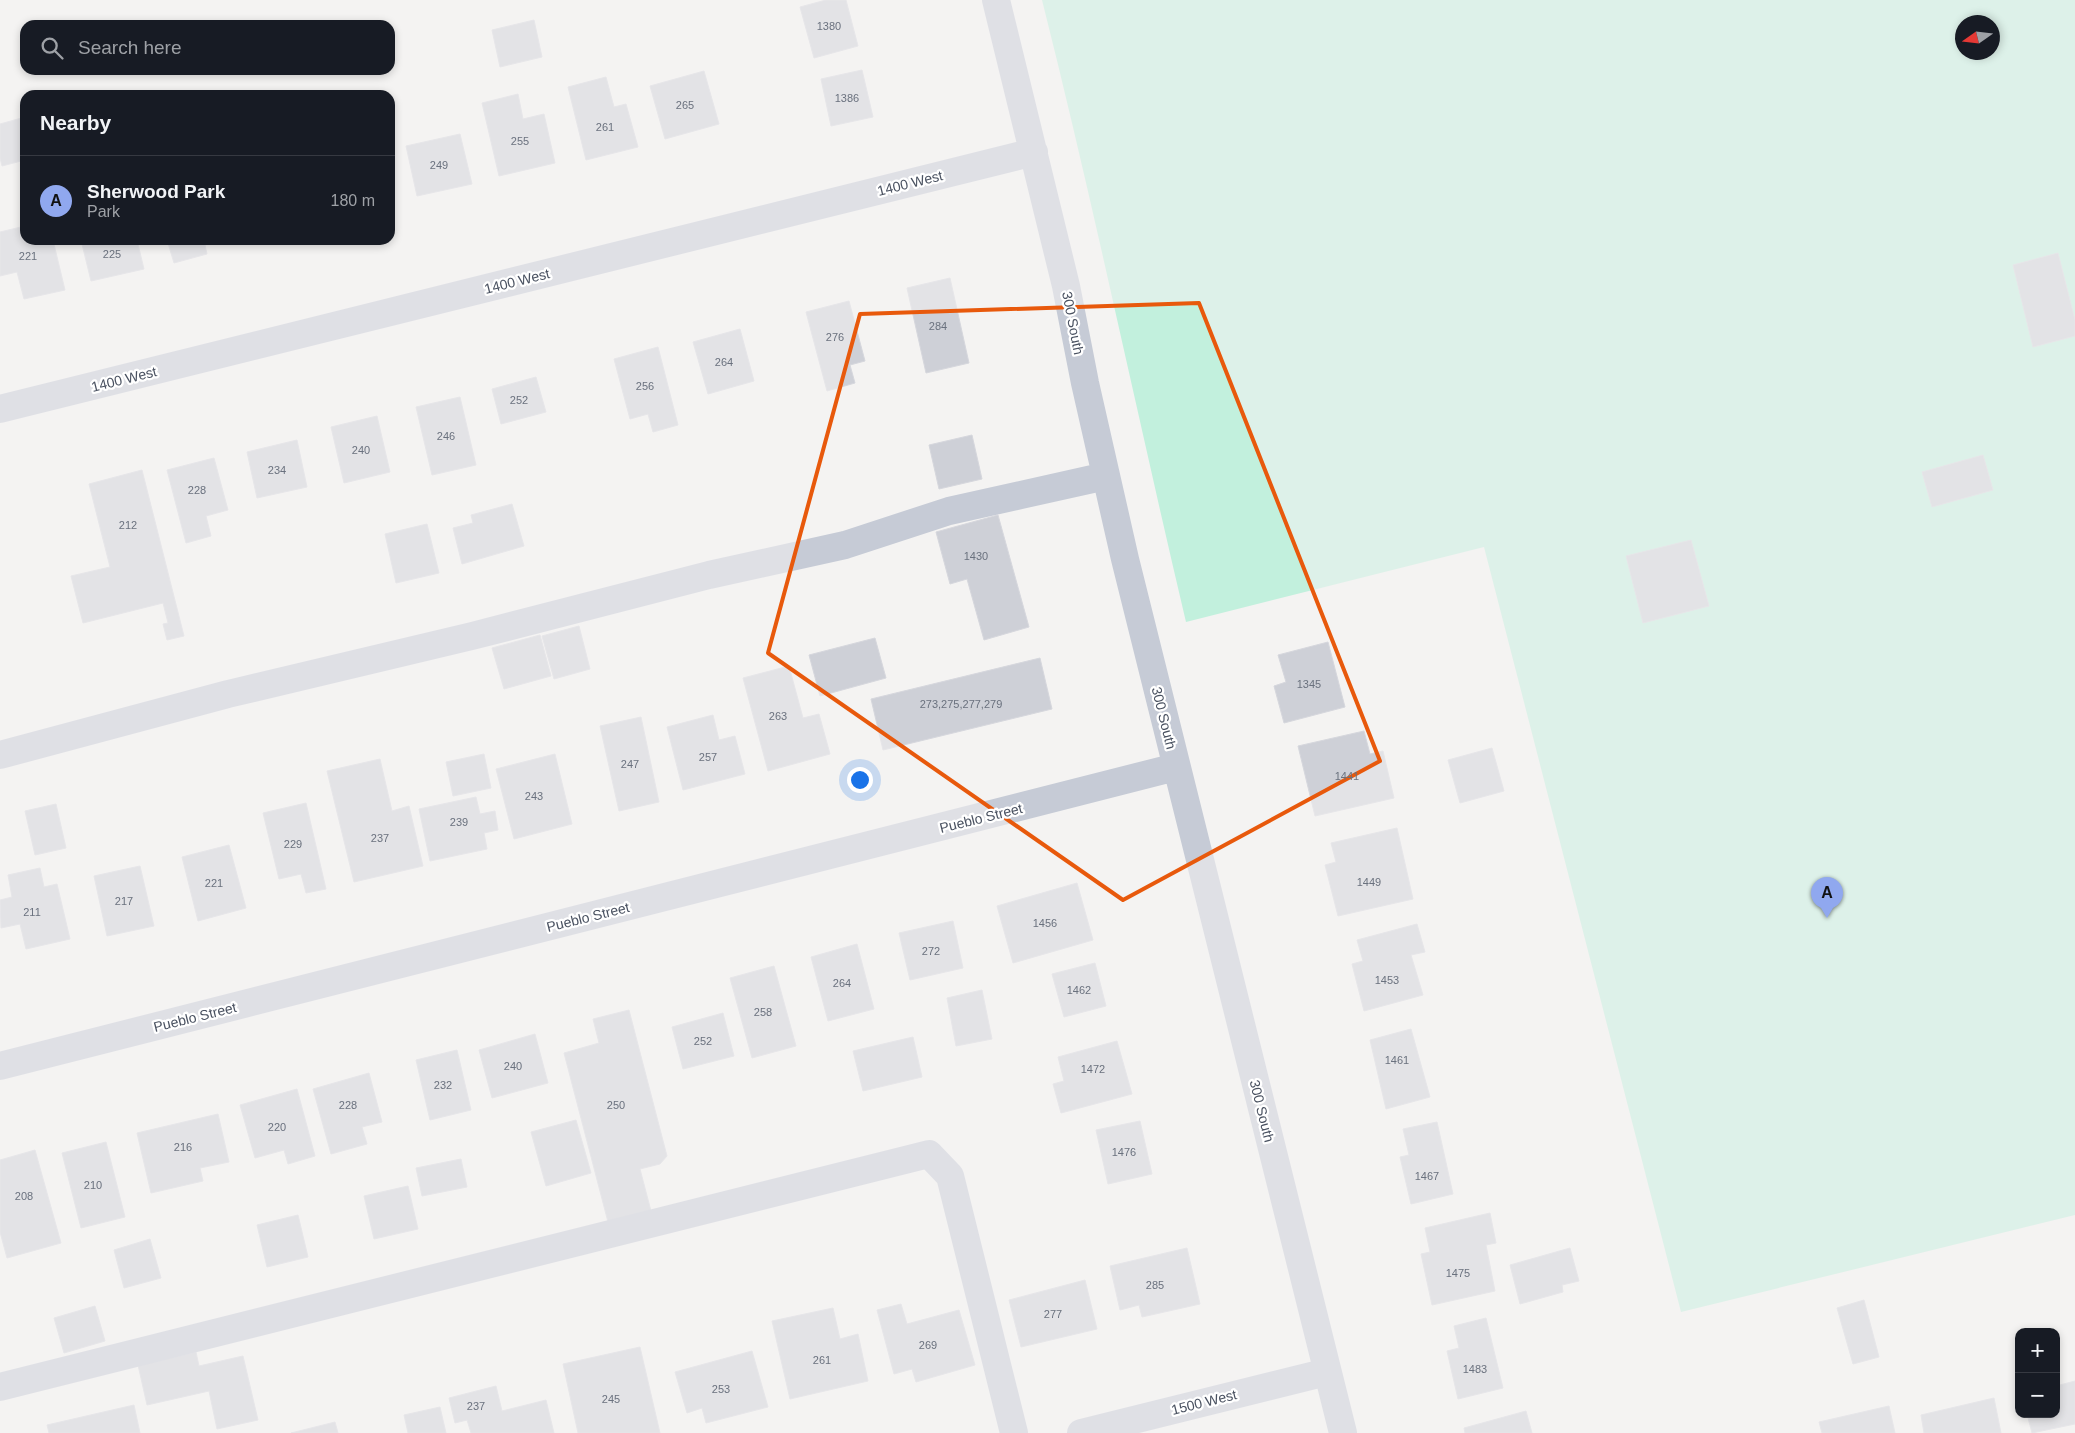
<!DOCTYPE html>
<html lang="en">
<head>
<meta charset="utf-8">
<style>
  :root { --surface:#171b24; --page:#242831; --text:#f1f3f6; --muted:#9ea1a6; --line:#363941; --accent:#90a8ef }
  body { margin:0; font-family:Arial,sans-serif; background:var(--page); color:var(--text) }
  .controls { position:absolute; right:15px; bottom:15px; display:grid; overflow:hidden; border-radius:10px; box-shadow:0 2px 8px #0003 }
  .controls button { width:45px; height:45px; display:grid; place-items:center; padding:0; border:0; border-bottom:1px solid var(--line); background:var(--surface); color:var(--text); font:25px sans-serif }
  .compass { position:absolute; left:1955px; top:15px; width:45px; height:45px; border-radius:50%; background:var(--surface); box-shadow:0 2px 8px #0003; rotate:256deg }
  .you { position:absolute; left:859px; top:779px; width:18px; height:18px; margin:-12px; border:4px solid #fff; border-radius:50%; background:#1a73e8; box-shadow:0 0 0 8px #1a73e833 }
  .badge { display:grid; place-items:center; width:32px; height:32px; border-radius:50%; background:var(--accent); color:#111; font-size:16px; font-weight:700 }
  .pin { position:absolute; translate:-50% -41px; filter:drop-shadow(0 1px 2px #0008) }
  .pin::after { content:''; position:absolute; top:26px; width:18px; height:15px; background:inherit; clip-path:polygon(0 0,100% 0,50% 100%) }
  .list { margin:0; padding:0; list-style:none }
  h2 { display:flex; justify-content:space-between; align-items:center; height:65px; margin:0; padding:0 20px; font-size:21px }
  h2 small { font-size:16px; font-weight:400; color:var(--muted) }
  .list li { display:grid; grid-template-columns:32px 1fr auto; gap:15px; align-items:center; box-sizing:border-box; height:90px; padding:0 20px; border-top:1px solid var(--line) }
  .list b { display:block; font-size:19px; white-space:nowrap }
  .list p { margin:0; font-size:16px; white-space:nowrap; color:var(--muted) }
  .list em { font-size:16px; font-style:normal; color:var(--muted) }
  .icon { flex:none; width:28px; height:28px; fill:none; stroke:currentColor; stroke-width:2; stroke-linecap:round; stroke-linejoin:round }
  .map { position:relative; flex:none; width:2075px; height:1433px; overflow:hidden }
  .search { position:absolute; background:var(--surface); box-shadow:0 2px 8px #0003; left:20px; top:20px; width:375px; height:55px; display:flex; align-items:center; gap:12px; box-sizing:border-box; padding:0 18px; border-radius:15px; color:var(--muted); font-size:19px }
  .panel { position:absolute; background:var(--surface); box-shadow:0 2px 8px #0003; left:20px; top:90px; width:375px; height:155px; border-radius:15px }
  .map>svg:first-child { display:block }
</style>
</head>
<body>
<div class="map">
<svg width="2075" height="1433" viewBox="0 0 2075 1433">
  <rect width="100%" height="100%" fill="#f4f3f2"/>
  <path fill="#c2f0dd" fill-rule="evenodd" d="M 1042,0 L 2075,0 L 2075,1215 L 1681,1312 L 1484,547 L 1186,622 C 1137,415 1094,206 1042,0 ZM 1962,22 L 1992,22 L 1992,52 L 1962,52 Z"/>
  <path fill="#ced0d7" stroke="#d6d7dd" d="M 826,0 L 846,0 L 858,46 L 814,58 L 800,7 Z
    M 534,20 L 542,57 L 500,67 L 492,30 Z
    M 862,70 L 873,117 L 831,126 L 821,79 Z
    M 704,71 L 719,124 L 665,139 L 650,86 Z
    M 606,77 L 614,107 L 626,104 L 638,147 L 586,160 L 568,87 Z
    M 518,94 L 523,119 L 544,114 L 555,163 L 499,176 L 482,103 Z
    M 25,117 L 25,160 L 2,166 L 0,158 L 0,124 Z
    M 460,134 L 472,184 L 417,196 L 406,146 Z
    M 25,226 L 25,240 L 53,240 L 65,290 L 24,299 L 17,272 L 0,276 L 0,232 Z
    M 81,240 L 137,240 L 144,269 L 91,281 Z
    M 167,240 L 223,240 L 205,245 L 207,254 L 174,263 Z
    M 2058,253 L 2075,320 L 2075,336 L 2033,347 L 2013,265 Z
    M 950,278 L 969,363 L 926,373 L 907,288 Z
    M 849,301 L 865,361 L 850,365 L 855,383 L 827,391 L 806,312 Z
    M 740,329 L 754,381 L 708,394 L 693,342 Z
    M 658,347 L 678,425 L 653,432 L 648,414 L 630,419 L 614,359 Z
    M 536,377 L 546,412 L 501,424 L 492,389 Z
    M 460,397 L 476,465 L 432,475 L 416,407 Z
    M 377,416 L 390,472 L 344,483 L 331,427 Z
    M 972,435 L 982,479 L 939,489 L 929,445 Z
    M 297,440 L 307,487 L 257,498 L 247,452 Z
    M 1983,455 L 1993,490 L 1932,507 L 1922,472 Z
    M 214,458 L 228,510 L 206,516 L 211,536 L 186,543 L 167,470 Z
    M 142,470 L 184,636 L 167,640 L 163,624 L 168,623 L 163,603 L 83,623 L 71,576 L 110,567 L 89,484 Z
    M 512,504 L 524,546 L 462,564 L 453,528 L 473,523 L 471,515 Z
    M 998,515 L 1029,627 L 984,640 L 967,579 L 950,584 L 936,532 Z
    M 427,524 L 439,573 L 396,583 L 385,534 Z
    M 1691,540 L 1709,606 L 1643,623 L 1626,556 Z
    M 579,626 L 590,669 L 554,679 L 542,636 Z
    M 540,635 L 551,676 L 504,689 L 492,648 Z
    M 875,638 L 886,678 L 820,696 L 809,655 Z
    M 1328,642 L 1345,707 L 1284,723 L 1274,686 L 1286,682 L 1278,655 Z
    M 1040,658 L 1052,709 L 883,750 L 871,699 Z
    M 789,666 L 803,718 L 819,714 L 830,754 L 768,771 L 743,678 Z
    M 713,715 L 719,740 L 735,736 L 745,774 L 683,790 L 667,727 Z
    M 641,717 L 659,802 L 619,811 L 600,726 Z
    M 1364,731 L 1370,754 L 1383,751 L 1394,798 L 1315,816 L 1298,746 Z
    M 1492,748 L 1504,791 L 1460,803 L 1448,760 Z
    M 484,754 L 491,788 L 453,796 L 446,762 Z
    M 555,754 L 572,824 L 514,839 L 496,769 Z
    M 380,759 L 392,811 L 409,806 L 423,866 L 354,882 L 327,771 Z
    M 476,797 L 480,814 L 495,811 L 498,830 L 484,833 L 487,849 L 430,861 L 419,809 Z
    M 306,803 L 326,889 L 306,893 L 301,874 L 279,879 L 263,813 Z
    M 56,804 L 66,848 L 35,855 L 25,811 Z
    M 1397,828 L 1413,899 L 1338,916 L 1325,865 L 1336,862 L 1331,843 Z
    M 229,845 L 246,908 L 198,921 L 182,857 Z
    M 140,866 L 154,926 L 107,936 L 94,876 Z
    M 40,868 L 44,887 L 57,884 L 70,939 L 26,949 L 20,924 L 1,928 L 0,900 L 12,897 L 8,875 Z
    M 1077,883 L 1093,940 L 1013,963 L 997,906 Z
    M 953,921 L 963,968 L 910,980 L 899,933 Z
    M 1417,924 L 1425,952 L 1411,955 L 1423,995 L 1364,1011 L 1352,964 L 1363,961 L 1357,940 Z
    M 857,944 L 874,1009 L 828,1021 L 811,957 Z
    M 1095,963 L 1106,1006 L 1064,1017 L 1052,974 Z
    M 774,966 L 796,1046 L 752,1058 L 730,978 Z
    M 982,990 L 992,1039 L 956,1046 L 947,998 Z
    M 629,1010 L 667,1156 L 660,1164 L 640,1169 L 651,1211 L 608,1222 L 564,1053 L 599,1043 L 593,1019 Z
    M 723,1013 L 734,1056 L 683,1069 L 672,1027 Z
    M 1411,1029 L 1430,1097 L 1386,1109 L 1370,1040 Z
    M 535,1034 L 548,1083 L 492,1098 L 479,1050 Z
    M 913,1037 L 922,1077 L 863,1091 L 853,1051 Z
    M 1117,1041 L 1132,1094 L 1061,1113 L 1053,1084 L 1064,1081 L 1058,1057 Z
    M 457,1050 L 471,1110 L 430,1120 L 416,1060 Z
    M 369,1073 L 382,1122 L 362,1127 L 367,1144 L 331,1154 L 313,1089 Z
    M 297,1089 L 315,1156 L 288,1164 L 284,1150 L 255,1158 L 240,1105 Z
    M 218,1114 L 229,1162 L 200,1168 L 203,1181 L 151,1193 L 137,1133 Z
    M 576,1120 L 591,1173 L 546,1186 L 531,1132 Z
    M 1140,1121 L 1152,1174 L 1108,1184 L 1096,1130 Z
    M 1437,1122 L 1453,1194 L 1411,1204 L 1400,1157 L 1409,1155 L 1403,1129 Z
    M 106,1142 L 125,1217 L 81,1228 L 62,1153 Z
    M 35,1150 L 61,1243 L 7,1258 L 0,1232 L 0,1160 Z
    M 461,1159 L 467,1187 L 422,1196 L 416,1168 Z
    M 408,1186 L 418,1229 L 374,1239 L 364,1196 Z
    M 1490,1213 L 1496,1243 L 1486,1245 L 1495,1291 L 1432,1305 L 1421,1254 L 1430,1252 L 1425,1228 Z
    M 298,1215 L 308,1257 L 267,1267 L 257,1225 Z
    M 150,1239 L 161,1278 L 124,1288 L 114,1250 Z
    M 1187,1248 L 1200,1304 L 1142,1317 L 1139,1305 L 1120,1310 L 1110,1266 Z
    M 1570,1248 L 1579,1281 L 1562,1285 L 1563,1292 L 1520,1304 L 1510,1265 Z
    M 1085,1280 L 1097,1329 L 1021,1347 L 1009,1300 Z
    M 1864,1300 L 1879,1357 L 1853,1364 L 1837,1308 Z
    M 901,1304 L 907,1324 L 959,1310 L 975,1365 L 916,1382 L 912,1369 L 894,1374 L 877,1310 Z
    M 95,1306 L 105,1341 L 64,1353 L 54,1318 Z
    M 833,1308 L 840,1339 L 858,1334 L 868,1381 L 790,1399 L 772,1321 Z
    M 1486,1318 L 1503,1388 L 1458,1399 L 1447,1351 L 1459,1348 L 1454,1326 Z
    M 640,1347 L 660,1433 L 578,1433 L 563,1364 Z
    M 752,1351 L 768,1407 L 706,1423 L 702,1408 L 687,1413 L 675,1372 Z
    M 196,1352 L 199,1366 L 243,1356 L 258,1420 L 217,1429 L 209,1391 L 147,1405 L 138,1365 Z
    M 2075,1381 L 2075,1424 L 2032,1433 L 2027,1414 L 2056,1414 L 2056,1386 Z
    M 496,1386 L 502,1411 L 546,1400 L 554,1433 L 471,1433 L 467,1420 L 455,1423 L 449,1398 Z
    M 1994,1398 L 2001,1433 L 1924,1433 L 1921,1415 Z
    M 134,1405 L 140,1433 L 49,1433 L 47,1425 Z
    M 1889,1406 L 1895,1433 L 1822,1433 L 1819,1422 Z
    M 440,1407 L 446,1433 L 408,1433 L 404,1415 Z
    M 1526,1411 L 1532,1433 L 1465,1433 L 1464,1428 Z
    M 335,1422 L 338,1433 L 291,1433 Z"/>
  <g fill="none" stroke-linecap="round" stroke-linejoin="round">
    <path stroke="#c6cbd6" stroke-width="28" d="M 996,0 L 1066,286 L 1085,383 L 1125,559 L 1343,1433
      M 0,409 L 1034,152
      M 0,755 L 228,694 L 472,636 L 709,575 L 845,545 L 949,511 L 1106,476
      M 0,1066 L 1176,767
      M 0,1387 L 929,1154 L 950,1176 L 1014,1433
      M 1081,1433 L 1327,1372"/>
  </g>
  <path d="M0 0H2075V1433H0ZM 1199,303 L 1380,761 L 1123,900 L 768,653 L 860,314 Z" fill="#f4f3f2" fill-opacity=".55" fill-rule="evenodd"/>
  <path fill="none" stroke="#e8590c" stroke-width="4" stroke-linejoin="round" d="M 1199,303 L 1380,761 L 1123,900 L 768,653 L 860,314 Z"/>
  <g text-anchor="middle" stroke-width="4.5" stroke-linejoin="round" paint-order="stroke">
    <g font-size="11" fill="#6a717e">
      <text x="829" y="30">1380</text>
      <text x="847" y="102">1386</text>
      <text x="685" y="109">265</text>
      <text x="605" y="131">261</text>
      <text x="520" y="145">255</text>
      <text x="439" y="169">249</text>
      <text x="112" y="258">225</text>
      <text x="28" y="260">221</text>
      <text x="938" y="330">284</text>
      <text x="835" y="341">276</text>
      <text x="724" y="366">264</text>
      <text x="645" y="390">256</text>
      <text x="519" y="404">252</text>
      <text x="446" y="440">246</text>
      <text x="361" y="454">240</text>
      <text x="277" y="474">234</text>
      <text x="197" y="494">228</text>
      <text x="128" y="529">212</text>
      <text x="976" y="560">1430</text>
      <text x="1309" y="688">1345</text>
      <text x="961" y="708">273,275,277,279</text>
      <text x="778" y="720">263</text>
      <text x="708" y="761">257</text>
      <text x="630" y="768">247</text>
      <text x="1347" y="780">1441</text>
      <text x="534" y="800">243</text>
      <text x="459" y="826">239</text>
      <text x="380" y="842">237</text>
      <text x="293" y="848">229</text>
      <text x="1369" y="886">1449</text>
      <text x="214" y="887">221</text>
      <text x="124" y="905">217</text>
      <text x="32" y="916">211</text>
      <text x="1045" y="927">1456</text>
      <text x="931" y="955">272</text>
      <text x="1387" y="984">1453</text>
      <text x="842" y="987">264</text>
      <text x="1079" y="994">1462</text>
      <text x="763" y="1016">258</text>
      <text x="703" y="1045">252</text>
      <text x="1397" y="1064">1461</text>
      <text x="513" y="1070">240</text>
      <text x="1093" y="1073">1472</text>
      <text x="443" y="1089">232</text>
      <text x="348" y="1109">228</text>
      <text x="616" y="1109">250</text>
      <text x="277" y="1131">220</text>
      <text x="183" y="1151">216</text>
      <text x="1124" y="1156">1476</text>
      <text x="1427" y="1180">1467</text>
      <text x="93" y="1189">210</text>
      <text x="24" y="1200">208</text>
      <text x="1458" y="1277">1475</text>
      <text x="1155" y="1289">285</text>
      <text x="1053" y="1318">277</text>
      <text x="928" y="1349">269</text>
      <text x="822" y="1364">261</text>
      <text x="1475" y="1373">1483</text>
      <text x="721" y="1393">253</text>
      <text x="611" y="1403">245</text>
      <text x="476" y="1410">237</text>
    </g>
    <g font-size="14" fill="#495160" stroke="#fff">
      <text transform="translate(910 183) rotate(-14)" y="5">1400 West</text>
      <text transform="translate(517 281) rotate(-14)" y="5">1400 West</text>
      <text transform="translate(1073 323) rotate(79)" y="5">300 South</text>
      <text transform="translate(124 379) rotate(-14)" y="5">1400 West</text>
      <text transform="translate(1164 718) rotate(76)" y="5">300 South</text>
      <text transform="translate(981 818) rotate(-14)" y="5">Pueblo Street</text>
      <text transform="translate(588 917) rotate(-14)" y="5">Pueblo Street</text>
      <text transform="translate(195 1017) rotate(-14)" y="5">Pueblo Street</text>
      <text transform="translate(1262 1111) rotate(76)" y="5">300 South</text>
      <text transform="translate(1204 1402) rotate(-14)" y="5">1500 West</text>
    </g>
  </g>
</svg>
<div class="controls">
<button>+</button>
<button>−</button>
</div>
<svg class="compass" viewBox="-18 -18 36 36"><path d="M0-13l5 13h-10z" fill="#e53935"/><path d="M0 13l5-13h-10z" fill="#9ea1a6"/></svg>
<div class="you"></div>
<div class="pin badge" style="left:1827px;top:918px">A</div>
<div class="search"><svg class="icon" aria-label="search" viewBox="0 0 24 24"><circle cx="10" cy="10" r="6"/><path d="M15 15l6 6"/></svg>Search here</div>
<section class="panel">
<h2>Nearby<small></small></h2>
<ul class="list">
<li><span class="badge">A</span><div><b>Sherwood Park</b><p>Park</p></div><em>180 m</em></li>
</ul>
</section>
</div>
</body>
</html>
